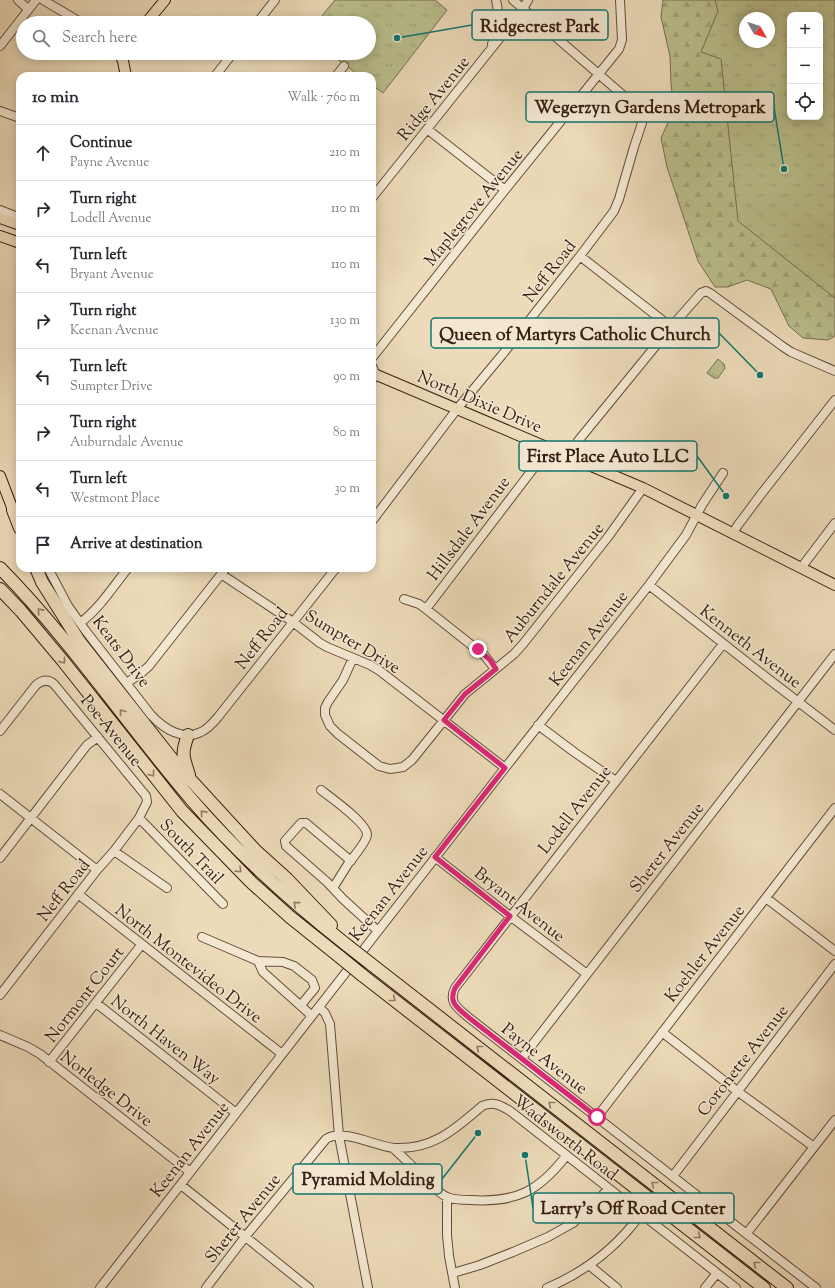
<!DOCTYPE html>
<html lang="en">
<head>
<meta charset="utf-8">
<style>
  :root { --surface:#fff; --page:#f7f7f7; --text:#2b2b33; --muted:#7c7c81; --line:#e1e1e2 }
  body { margin:0; font-family:"Sorts Mill Goudy",serif; background:var(--page); color:var(--text) }
  .controls { position:absolute; right:12px; top:12px; display:grid; overflow:hidden; border-radius:8px; box-shadow:0 2px 10px #0003 }
  .controls button { width:36px; height:36px; display:grid; place-items:center; padding:0; border:0; border-bottom:1px solid var(--line); background:var(--surface); color:var(--text); font:20px sans-serif }
  .compass { position:absolute; left:739px; top:12px; width:36px; height:36px; border-radius:50%; background:var(--surface); box-shadow:0 2px 10px #0003; rotate:129deg }
  .stop { position:absolute; width:12px; height:12px; margin:-9px; border:3px solid #db2777; border-radius:50%; background:#fff }
  .stop.end { background:#db2777; border-color:#fff; box-shadow:0 1px 4px #0008 }
  .list { margin:0; padding:0; list-style:none }
  h2 { display:flex; justify-content:space-between; align-items:center; height:52px; margin:0; padding:0 16px; font-size:17px }
  h2 small { font-size:13px; font-weight:400; color:var(--muted) }
  .list li { display:grid; grid-template-columns:26px 1fr auto; gap:12px; align-items:center; box-sizing:border-box; height:56px; padding:0 16px; border-top:1px solid var(--line) }
  .list b { display:block; font-size:15px; white-space:nowrap }
  .list p { margin:0; font-size:13px; white-space:nowrap; color:var(--muted) }
  .list em { font-size:13px; font-style:normal; color:var(--muted) }
  .icon { flex:none; width:22px; height:22px; fill:none; stroke:currentColor; stroke-width:2; stroke-linecap:round; stroke-linejoin:round }
  .map { position:relative; flex:none; width:835px; height:1288px; overflow:hidden }
  .search { position:absolute; background:var(--surface); box-shadow:0 2px 10px #0003; left:16px; top:16px; width:360px; height:44px; display:flex; align-items:center; gap:10px; box-sizing:border-box; padding:0 14px; border-radius:22px; color:var(--muted); font-size:15px }
  .panel { position:absolute; background:var(--surface); box-shadow:0 2px 10px #0003; left:16px; top:72px; width:360px; height:500px; border-radius:12px }
  .map>svg:first-child { display:block }
</style>
</head>
<body>
<div class="map">
<svg width="835" height="1288" viewBox="0 0 835 1288">
  <defs>
    <pattern id="forest-firs" width="22" height="20" patternUnits="userSpaceOnUse"><rect width="22" height="20" fill="#babf8d"/><path d="M5 1l3.5 6h-7zM16 11l3.5 6h-7z" fill="#a0a479"/></pattern>
    <pattern id="park-tufts" width="24" height="20" patternUnits="userSpaceOnUse"><rect width="24" height="20" fill="#babf8d"/><path d="M3 7l-1-3M5 7V3M7 7l1-3M15 17l-1-3M17 17v-4M19 17l1-3" fill="none" stroke="#a0a479"/></pattern>
  </defs>
  <rect width="100%" height="100%" fill="#ecdab8"/>
  <filter id="stains"><feTurbulence type="fractalNoise" baseFrequency=".005" numOctaves="4"/><feColorMatrix values="0 0 0 0 .2 0 0 0 0 .09 0 0 0 0 .02 0 0 0 .5 -.17"/></filter>
  <radialGradient id="worn" r=".72"><stop offset=".6" stop-color="#630" stop-opacity="0"/><stop offset="1" stop-color="#630" stop-opacity=".3"/></radialGradient>
  <path fill="url(#forest-firs)" stroke="#786f50" fill-rule="evenodd" d="M 663,0 L 835,0 L 835,336 L 828,340 L 803,338 L 789,326 L 771,289 L 747,280 L 728,287 L 715,287 L 698,261 L 667,167 L 661,138 L 674,109 L 671,84 L 670,56 L 661,17 ZM 790,15 L 820,15 L 820,117 L 790,117 ZM 745,18 L 769,18 L 769,42 L 745,42 Z"/>
  <path fill="url(#park-tufts)" stroke="#786f50" fill-rule="evenodd" d="M 335,0 L 435,0 L 447,10 L 383,93 L 372,85 L 372,76 L 360,76 L 329,53 L 369,53 L 369,23 L 316,23 Z
    M 715,0 L 835,0 L 835,298 L 738,221 L 721,59 L 701,52 L 718,11 ZM 790,15 L 820,15 L 820,117 L 790,117 ZM 745,18 L 769,18 L 769,42 L 745,42 Z
    M 718,359 L 724,364 L 725,368 L 718,378 L 714,378 L 707,373 Z"/>
  <g fill="none" stroke-linecap="round" stroke-linejoin="round">
    <g stroke="#644e3c" stroke-width="10">
      <path id="minor" d="M 18,0 L 28,9
        M 43,0 L 82,23
        M 257,23 L 275,0
        M 492,44 C 498,29 500,15 496,0
        M 0,46 L 36,0
        M 215,76 L 233,53
        M 336,76 L 344,66
        M 0,111 L 20,118
        M 427,129 L 505,190
        M 372,198 L 523,9 L 528,0
        M 0,210 L 20,218
        M 580,256 L 671,327
        M 372,358 L 505,190 L 619,49 L 622,40 L 620,0
        M 372,366 L 376,375 L 372,380
        M 571,457 L 578,441 L 671,327 L 701,293 L 706,291 L 710,293 L 782,346 L 791,352 L 835,371
        M 372,521 L 457,409 L 502,355 L 580,256 L 614,211 L 619,199 L 634,147 L 642,123 L 643,117 L 639,109 L 513,0
        M 733,533 L 738,525 L 762,493 L 835,400
        M 48,568 L 68,606 L 85,630 L 151,715 C 164,729 183,741 201,732 C 208,729 213,723 218,717 L 336,568
        M 801,568 L 835,523
        M 221,574 L 293,622 L 320,643 L 327,647 L 370,665 L 380,671 L 505,768
        M 649,585 L 771,681 L 835,730
        M 404,599 L 419,604 L 426,609 L 484,655 L 495,669
        M 426,609 L 549,448
        M 80,623 C 99,609 113,587 128,568
        M 723,644 L 455,988 C 448,1003 458,1008 468,1017 L 816,1288
        M 353,658 L 343,680 L 328,702 L 325,708 L 325,715 L 330,726 L 338,734 L 379,766 L 390,769 L 397,768 L 403,767 L 412,760 L 465,694 L 514,654 L 523,644 L 608,537 L 643,488
        M 126,683 L 139,675 L 149,666 L 226,568
        M 538,725 L 574,752 L 616,781
        M 0,731 L 36,685 C 42,680 48,679 54,684 L 146,796 L 147,802 L 139,818 L 114,851 L 97,870 L 0,995
        M 321,790 C 330,797 368,824 367,835 C 366,843 353,857 348,864 C 343,872 338,880 333,888
        M 0,794 L 97,870
        M 139,818 L 223,904
        M 114,851 L 167,888
        M 435,857 L 510,916 L 587,974
        M 0,858 L 87,745 L 98,737
        M 351,861 L 306,823 L 301,823 L 285,841 L 286,846 L 327,882 L 343,899 L 378,931
        M 78,894 L 282,1054
        M 766,898 L 835,951
        M 202,937 L 258,961 L 263,972 L 312,1016
        M 258,961 L 283,962 L 294,966 L 312,980 L 315,988 L 301,1005
        M 96,1003 L 236,1113
        M 319,1007 L 325,1013 L 330,1024 L 339,1136 L 368,1288
        M 662,1032 L 737,1091 L 814,1147
        M 0,1035 L 28,1047 L 40,1054 L 190,1172
        M 522,1058 L 835,654
        M 49,1062 L 142,944
        M 597,1117 L 835,808
        M 393,1148 C 404,1158 415,1169 426,1179 C 433,1185 439,1194 447,1197 C 454,1200 464,1200 471,1200 C 516,1203 539,1191 566,1156
        M 673,1176 L 835,964
        M 181,1185 L 309,1288
        M 447,1197 L 447,1235 L 449,1256 L 455,1288
        M 747,1233 L 835,1120
        M 589,1265 L 617,1288
        M 453,1273 L 480,1265 L 513,1252 L 548,1237 L 573,1223 L 609,1189
        M 100,1288 L 505,768 L 649,585 L 686,535 L 702,505 L 723,473
        M 206,1288 L 245,1237 L 326,1139 C 342,1128 375,1146 394,1148 C 433,1150 455,1129 482,1106 C 493,1101 500,1105 510,1111 L 736,1288
        M 547,1288 C 585,1272 617,1247 641,1214
        M 705,1288 L 717,1273"/>
    </g>
    <g stroke="#371f12" stroke-width="12">
      <path id="major" d="M 146,23 L 165,0
        M 122,53 L 120,55 L 123,61 L 126,76
        M 0,218 L 20,225
        M 0,236 L 20,243
        M 372,373 L 643,488 L 835,585
        M 0,476 L 13,510"/>
    </g>
    <g stroke="#371f12" stroke-width="14">
      <path id="highway" d="M 13,510 L 20,528
        M 0,568 C 71,640 126,723 191,799 C 238,854 292,902 348,946
        M 36,568 L 42,582 L 79,641 L 176,764 L 256,851 L 287,879 L 331,925
        M 0,589 L 21,611 L 63,661 L 182,811 L 251,882 L 290,917 L 340,957
        M 188,735 C 181,754 183,756 189,775
        M 371,964 L 787,1288
        M 362,975 L 764,1288"/>
    </g>
    <use href="#minor" stroke="#f3e7d1" stroke-width="8"/>
    <use href="#major" stroke="#ecdab8" stroke-width="10"/>
    <use href="#highway" stroke="#ecdab8" stroke-width="12"/>
    <g stroke="#371f12" stroke-width="14" stroke-linecap="butt">
      <path id="highway-bridge" d="M 348,946 L 371,964
        M 340,957 L 362,975"/>
    </g>
    <use href="#highway-bridge" stroke="#ecdab8" stroke-width="12"/>
  </g>
  <defs><path id="oneway-chevron" d="M-2-3.5L2.5 0L-2 3.5" fill="none" stroke-width="1.6" stroke-linecap="round" stroke-linejoin="round"/></defs>
  <g stroke="#927c65">
    <use href="#oneway-chevron" transform="translate(40 611) rotate(-132)"/>
    <use href="#oneway-chevron" transform="translate(63 661) rotate(51)"/>
    <use href="#oneway-chevron" transform="translate(122 712) rotate(-128)"/>
    <use href="#oneway-chevron" transform="translate(152 774) rotate(52)"/>
    <use href="#oneway-chevron" transform="translate(203 813) rotate(-132)"/>
    <use href="#oneway-chevron" transform="translate(239 870) rotate(44)"/>
    <use href="#oneway-chevron" transform="translate(296 904) rotate(-140)"/>
    <use href="#oneway-chevron" transform="translate(393 999) rotate(38)"/>
    <use href="#oneway-chevron" transform="translate(479 1048) rotate(-142)"/>
    <use href="#oneway-chevron" transform="translate(551 1104) rotate(-142)"/>
    <use href="#oneway-chevron" transform="translate(654 1184) rotate(-142)"/>
    <use href="#oneway-chevron" transform="translate(698 1236) rotate(38)"/>
    <use href="#oneway-chevron" transform="translate(756 1264) rotate(-142)"/>
  </g>
  <g fill="none" stroke-linecap="round" stroke-linejoin="round">
    <path stroke="#db2777" stroke-width="5" d="M 478,649 L 490,660 L 496,669 L 465,694 L 444,720 L 505,768 L 435,857 L 510,916 L 455,988 C 448,1003 458,1008 468,1017 L 597,1117"/>
  </g>
  <g text-anchor="middle" stroke-width="3" stroke-linejoin="round" paint-order="stroke">
    <g font-size="17" fill="#371f12" stroke="#f3e7d1">
      <text transform="translate(433 98) rotate(-51)" y="6">Ridge Avenue</text>
      <text transform="translate(473 207) rotate(-51)" y="6">Maplegrove Avenue</text>
      <text transform="translate(549 271) rotate(-52)" y="6">Neff Road</text>
      <text transform="translate(480 401) rotate(23)" y="6">North Dixie Drive</text>
      <text transform="translate(468 528) rotate(-53)" y="6">Hillsdale Avenue</text>
      <text transform="translate(553 582) rotate(-51)" y="6">Auburndale Avenue</text>
      <text transform="translate(261 638) rotate(-52)" y="6">Neff Road</text>
      <text transform="translate(588 638) rotate(-52)" y="6">Keenan Avenue</text>
      <text transform="translate(353 641) rotate(31)" y="6">Sumpter Drive</text>
      <text transform="translate(751 646) rotate(38)" y="6">Kenneth Avenue</text>
      <text transform="translate(122 651) rotate(53)" y="6">Keats Drive</text>
      <text transform="translate(112 730) rotate(51)" y="6">Poe Avenue</text>
      <text transform="translate(574 809) rotate(-52)" y="6">Lodell Avenue</text>
      <text transform="translate(666 847) rotate(-52)" y="6">Sherer Avenue</text>
      <text transform="translate(192 851) rotate(46)" y="6">South Trail</text>
      <text transform="translate(63 890) rotate(-52)" y="6">Neff Road</text>
      <text transform="translate(388 893) rotate(-52)" y="6">Keenan Avenue</text>
      <text transform="translate(520 904) rotate(38)" y="6">Bryant Avenue</text>
      <text transform="translate(704 953) rotate(-52)" y="6">Koehler Avenue</text>
      <text transform="translate(189 963) rotate(38)" y="6">North Montevideo Drive</text>
      <text transform="translate(84 994) rotate(-52)" y="6">Normont Court</text>
      <text transform="translate(166 1039) rotate(38)" y="6">North Haven Way</text>
      <text transform="translate(545 1058) rotate(38)" y="6">Payne Avenue</text>
      <text transform="translate(742 1060) rotate(-52)" y="6">Coronette Avenue</text>
      <text transform="translate(107 1088) rotate(38)" y="6">Norledge Drive</text>
      <text transform="translate(566 1137) rotate(38)" y="6">Wadsworth Road</text>
      <text transform="translate(189 1149) rotate(-52)" y="6">Keenan Avenue</text>
      <text transform="translate(242 1218) rotate(-51)" y="6">Sherer Avenue</text>
    </g>
  </g>
  <path fill="none" stroke="#0f766e" stroke-width="1.5" d="M397 38L472 25M784 169L774 107M760 375L719 333M726 496L697 456M478 1133L442 1179M525 1155L533 1208"/>
  <g fill="#0f766e" stroke="#f3e7d1" stroke-width="1.5">
    <circle cx="397" cy="38" r="4"/>
    <circle cx="784" cy="169" r="4"/>
    <circle cx="760" cy="375" r="4"/>
    <circle cx="726" cy="496" r="4"/>
    <circle cx="478" cy="1133" r="4"/>
    <circle cx="525" cy="1155" r="4"/>
  </g>
  <g fill="#f3e7d1" stroke="#0f766e" stroke-width="1.5">
    <rect x="472" y="10" width="136" height="30" rx="4"/>
    <rect x="526" y="92" width="248" height="30" rx="4"/>
    <rect x="431" y="318" width="288" height="30" rx="4"/>
    <rect x="519" y="441" width="178" height="30" rx="4"/>
    <rect x="293" y="1164" width="149" height="30" rx="4"/>
    <rect x="533" y="1193" width="201" height="30" rx="4"/>
  </g>
  <g font-size="18" text-anchor="middle" font-weight="bold" fill="#371f12">
    <text x="540" y="32">Ridgecrest Park</text>
    <text x="650" y="113">Wegerzyn Gardens Metropark</text>
    <text x="575" y="340">Queen of Martyrs Catholic Church</text>
    <text x="608" y="462">First Place Auto LLC</text>
    <text x="368" y="1185">Pyramid Molding</text>
    <text x="633" y="1214">Larry's Off Road Center</text>
  </g>
  <rect width="100%" height="100%" filter="url(#stains)"/>
  <rect width="100%" height="100%" fill="url(#worn)"/>
</svg>
<div class="controls">
<button>+</button>
<button>−</button>
<button><svg class="icon" aria-label="locate" viewBox="0 0 24 24"><circle cx="12" cy="12" r="6"/><path d="M12 2v4M12 18v4M2 12h4M18 12h4"/></svg></button>
</div>
<svg class="compass" viewBox="-18 -18 36 36"><path d="M0-13l5 13h-10z" fill="#e53935"/><path d="M0 13l5-13h-10z" fill="#7c7c81"/></svg>
<div class="stop" style="left:597px;top:1117px"></div>
<div class="stop end" style="left:478px;top:649px"></div>
<div class="search"><svg class="icon" aria-label="search" viewBox="0 0 24 24"><circle cx="10" cy="10" r="6"/><path d="M15 15l6 6"/></svg>Search here</div>
<section class="panel">
<h2>10 min<small>Walk · 760 m</small></h2>
<ul class="list">
<li><svg class="icon" aria-label="ahead" viewBox="0 0 24 24"><path d="M12 20V5M6 11l6-6 6 6"/></svg><div><b>Continue</b><p>Payne Avenue</p></div><em>210 m</em></li>
<li><svg class="icon" aria-label="right" viewBox="0 0 24 24"><path d="M7 20v-9h11M14 6l5 5-5 5"/></svg><div><b>Turn right</b><p>Lodell Avenue</p></div><em>110 m</em></li>
<li><svg class="icon" aria-label="left" viewBox="0 0 24 24"><path d="M17 20v-9H6M10 6l-5 5 5 5"/></svg><div><b>Turn left</b><p>Bryant Avenue</p></div><em>110 m</em></li>
<li><svg class="icon" aria-label="right" viewBox="0 0 24 24"><path d="M7 20v-9h11M14 6l5 5-5 5"/></svg><div><b>Turn right</b><p>Keenan Avenue</p></div><em>130 m</em></li>
<li><svg class="icon" aria-label="left" viewBox="0 0 24 24"><path d="M17 20v-9H6M10 6l-5 5 5 5"/></svg><div><b>Turn left</b><p>Sumpter Drive</p></div><em>90 m</em></li>
<li><svg class="icon" aria-label="right" viewBox="0 0 24 24"><path d="M7 20v-9h11M14 6l5 5-5 5"/></svg><div><b>Turn right</b><p>Auburndale Avenue</p></div><em>80 m</em></li>
<li><svg class="icon" aria-label="left" viewBox="0 0 24 24"><path d="M17 20v-9H6M10 6l-5 5 5 5"/></svg><div><b>Turn left</b><p>Westmont Place</p></div><em>30 m</em></li>
<li><svg class="icon" aria-label="arrive" viewBox="0 0 24 24"><path d="M6 21V4h12l-3 4 3 4H6"/></svg><div><b>Arrive at destination</b></div></li>
</ul>
</section>
</div>
</body>
</html>
